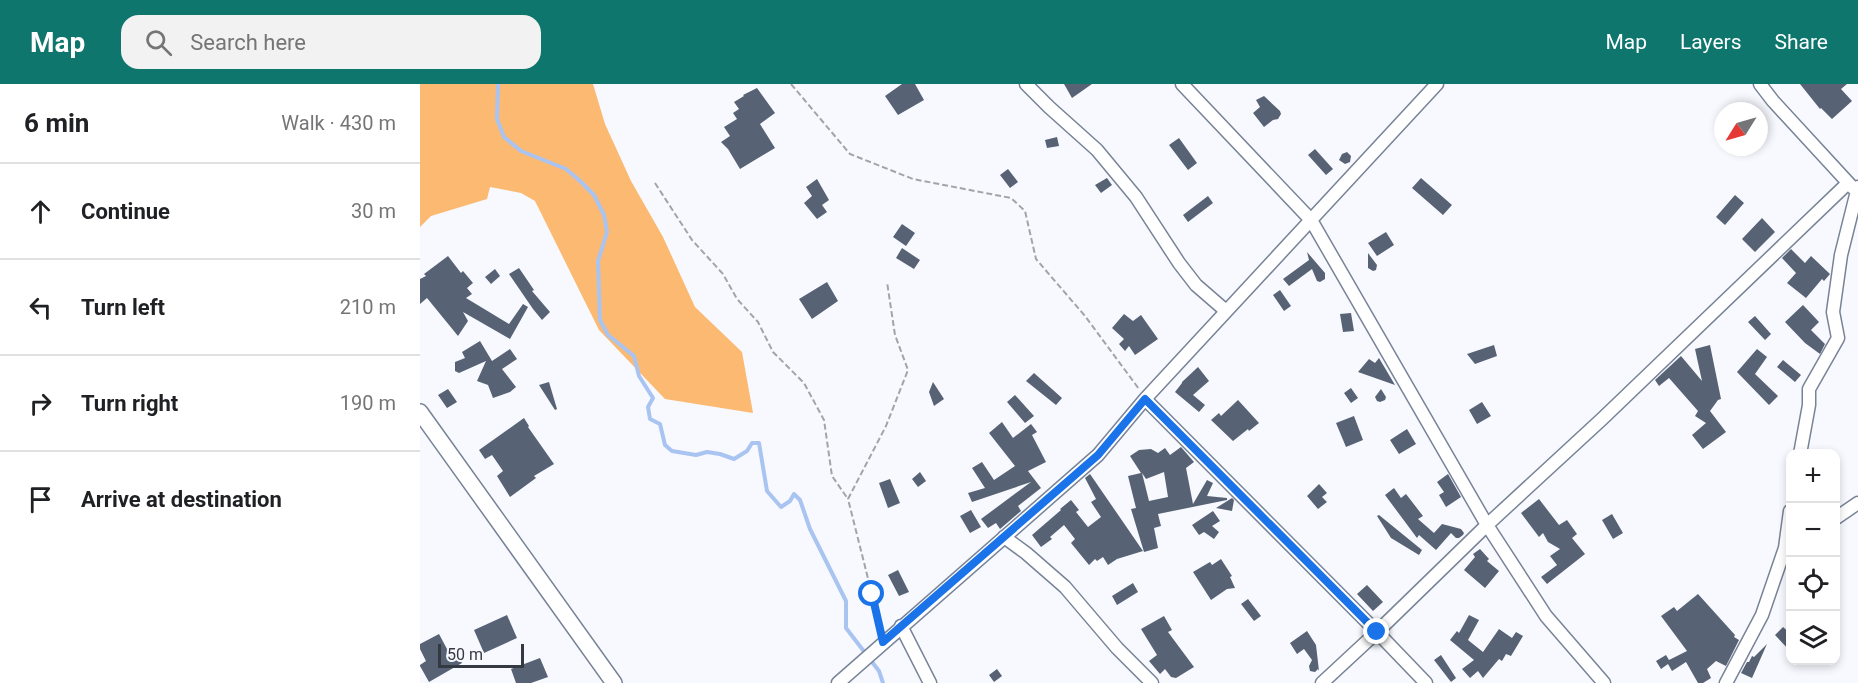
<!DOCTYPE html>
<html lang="en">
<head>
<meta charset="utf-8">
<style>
  :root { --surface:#fff; --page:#f2f2f2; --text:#202124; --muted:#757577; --line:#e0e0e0; --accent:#0f766e }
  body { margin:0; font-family:Roboto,sans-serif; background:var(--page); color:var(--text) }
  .controls { position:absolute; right:18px; bottom:18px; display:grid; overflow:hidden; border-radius:12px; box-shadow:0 3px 9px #0003 }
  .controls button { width:54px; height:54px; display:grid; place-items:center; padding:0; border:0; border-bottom:2px solid var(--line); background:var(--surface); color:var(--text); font:30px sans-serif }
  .compass { position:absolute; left:1294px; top:18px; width:54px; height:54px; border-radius:50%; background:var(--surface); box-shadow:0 3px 9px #0003; rotate:233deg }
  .scale { position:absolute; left:18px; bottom:15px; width:86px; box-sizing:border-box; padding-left:6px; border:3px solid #353942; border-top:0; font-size:16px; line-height:21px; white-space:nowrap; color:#353942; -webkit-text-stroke:4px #f7f9fe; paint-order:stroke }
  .stop { position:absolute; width:18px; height:18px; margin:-14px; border:4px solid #1a73e8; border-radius:50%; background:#fff }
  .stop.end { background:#1a73e8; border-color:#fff; box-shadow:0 2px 6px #0008 }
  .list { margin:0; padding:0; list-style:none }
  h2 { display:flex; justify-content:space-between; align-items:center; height:78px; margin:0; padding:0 24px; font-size:26px }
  h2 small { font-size:20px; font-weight:400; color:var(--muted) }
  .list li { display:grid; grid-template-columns:39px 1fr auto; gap:18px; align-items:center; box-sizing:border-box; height:96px; padding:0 24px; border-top:2px solid var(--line) }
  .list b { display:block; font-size:22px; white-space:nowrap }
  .list em { font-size:20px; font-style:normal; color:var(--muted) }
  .icon { flex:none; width:33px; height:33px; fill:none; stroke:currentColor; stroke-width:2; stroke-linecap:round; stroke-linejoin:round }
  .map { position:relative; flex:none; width:1438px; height:599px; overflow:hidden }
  header { display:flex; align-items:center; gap:36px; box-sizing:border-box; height:84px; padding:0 30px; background:var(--accent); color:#fff }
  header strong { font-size:28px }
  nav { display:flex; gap:33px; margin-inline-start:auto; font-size:21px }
  .search { width:420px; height:54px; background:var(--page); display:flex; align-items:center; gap:15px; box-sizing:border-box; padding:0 21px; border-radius:18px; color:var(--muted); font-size:22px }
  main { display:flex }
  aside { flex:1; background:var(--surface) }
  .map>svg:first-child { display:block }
</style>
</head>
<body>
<header>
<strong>Map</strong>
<div class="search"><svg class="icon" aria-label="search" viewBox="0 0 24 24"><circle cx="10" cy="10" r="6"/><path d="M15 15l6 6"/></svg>Search here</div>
<nav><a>Map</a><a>Layers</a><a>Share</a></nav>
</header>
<main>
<aside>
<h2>6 min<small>Walk · 430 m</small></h2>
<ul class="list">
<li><svg class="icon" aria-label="ahead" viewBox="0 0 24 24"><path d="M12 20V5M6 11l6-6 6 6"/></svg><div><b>Continue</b></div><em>30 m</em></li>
<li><svg class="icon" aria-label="left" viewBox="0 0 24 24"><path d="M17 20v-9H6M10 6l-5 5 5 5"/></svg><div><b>Turn left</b></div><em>210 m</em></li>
<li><svg class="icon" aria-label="right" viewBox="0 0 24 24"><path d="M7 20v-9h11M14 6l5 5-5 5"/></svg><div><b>Turn right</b></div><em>190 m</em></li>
<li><svg class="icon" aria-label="arrive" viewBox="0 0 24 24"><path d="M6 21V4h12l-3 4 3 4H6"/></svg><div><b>Arrive at destination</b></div></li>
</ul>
</aside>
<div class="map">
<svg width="1438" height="599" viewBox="0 0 1438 599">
  <rect width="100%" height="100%" fill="#f7f9fe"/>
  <path fill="#fbb971" d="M 0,0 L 173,0 L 185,40 L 211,97 L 243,153 L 275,223 L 322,268 L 333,329 L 245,315 L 179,246 L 115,117 L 101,109 L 70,103 L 67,115 L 11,132 L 0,143 Z"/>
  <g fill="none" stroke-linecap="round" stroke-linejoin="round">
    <path stroke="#aac4f2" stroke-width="4" d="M 78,0 L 77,35 L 84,53 L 101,67 L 146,85 L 159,96 L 174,111 L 184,131 L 187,148 L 178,177 L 180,236 L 188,251 L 214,272 L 219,292 L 233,314 L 228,323 L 230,335 L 240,340 L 245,361 L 252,367 L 276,371 L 287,368 L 300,370 L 314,375 L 327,367 L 332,359 L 339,359 L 347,407 L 361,423 L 370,417 L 374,410 L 380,416 L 390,445 L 426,517 L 426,544 L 459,587 L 463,599"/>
  </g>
  <path fill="#576274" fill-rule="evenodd" d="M 482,0 L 495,0 L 504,16 L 478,31 L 465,12 Z
    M 644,0 L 672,0 L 652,14 Z
    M 1380,0 L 1427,0 L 1421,5 L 1432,17 L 1412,35 L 1401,24 L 1400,25 Z
    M 337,4 L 355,29 L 340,40 L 355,64 L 320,85 L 308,65 L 301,58 L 310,52 L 304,43 L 317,35 L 313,29 L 319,25 L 314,18 L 324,12 L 323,11 Z
    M 844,12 L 860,27 L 861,30 L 858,35 L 853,36 L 844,43 L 833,29 L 840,23 L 836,16 Z
    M 637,53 L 639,62 L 627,64 L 625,56 Z
    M 759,54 L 777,79 L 768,86 L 749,61 Z
    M 895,65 L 913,85 L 906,91 L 888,71 Z
    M 927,68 L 931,72 L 930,78 L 925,80 L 919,76 L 922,70 Z
    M 588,85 L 598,98 L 590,104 L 580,91 Z
    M 687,94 L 692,101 L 681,109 L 675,101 Z
    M 1001,94 L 1032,121 L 1023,131 L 992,104 Z
    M 397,95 L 409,116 L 402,121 L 407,128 L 397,135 L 384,119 L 392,112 L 386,103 Z
    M 1315,111 L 1324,119 L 1305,141 L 1296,133 Z
    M 788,112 L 793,119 L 768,138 L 763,131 Z
    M 1342,134 L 1355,148 L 1335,168 L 1322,155 Z
    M 482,140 L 495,149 L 486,162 L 473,153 Z
    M 966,148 L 974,161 L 957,172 L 948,159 Z
    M 482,164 L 500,176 L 494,185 L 476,174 Z
    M 1371,165 L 1385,179 L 1391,172 L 1410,190 L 1404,197 L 1402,195 L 1386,214 L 1367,199 L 1376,189 L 1362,174 Z
    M 887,168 L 905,189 L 905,195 L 900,198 L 897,197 L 892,185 L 869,202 L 863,195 L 889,176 Z
    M 948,169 L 957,181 L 956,186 L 953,187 L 948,184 Z
    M 28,172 L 41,189 L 43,187 L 53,199 L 47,204 L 52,210 L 46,214 L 89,240 L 103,220 L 108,223 L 90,255 L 43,228 L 48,237 L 38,252 L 7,214 L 0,220 L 0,195 L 6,192 L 4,190 Z
    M 99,184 L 114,206 L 112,207 L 130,228 L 122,236 L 113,225 L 89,190 Z
    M 75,185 L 80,192 L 71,200 L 65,193 Z
    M 407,198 L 418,217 L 392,235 L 379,215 Z
    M 860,206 L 871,222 L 864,227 L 853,211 Z
    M 1383,221 L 1399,238 L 1391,246 L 1405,260 L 1400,270 L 1385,259 L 1365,238 Z
    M 931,229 L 934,247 L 923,248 L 920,230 Z
    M 704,230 L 713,237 L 721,231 L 738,255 L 715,271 L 709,262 L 705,267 L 699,260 L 704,255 L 692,244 Z
    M 1335,232 L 1351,250 L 1345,256 L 1328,238 Z
    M 60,257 L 72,277 L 90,265 L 97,275 L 82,285 L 96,303 L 90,308 L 73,314 L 68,301 L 57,297 L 66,277 L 39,289 L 35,287 L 35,278 L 45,274 L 42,268 Z
    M 1074,261 L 1077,272 L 1055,280 L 1047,270 Z
    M 1290,261 L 1301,315 L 1298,316 L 1290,327 L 1306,348 L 1283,365 L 1272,351 L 1286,339 L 1275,332 L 1278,327 L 1249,294 L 1239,302 L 1235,296 L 1261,272 L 1282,297 L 1275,265 Z
    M 1337,265 L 1347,273 L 1335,290 L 1358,312 L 1349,321 L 1317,288 Z
    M 959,274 L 975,301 L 938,288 L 949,275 L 955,279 Z
    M 1363,276 L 1381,291 L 1375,298 L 1357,283 Z
    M 778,283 L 789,297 L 773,311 L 785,321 L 779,328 L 755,308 L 762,299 L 762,298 Z
    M 614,289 L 642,314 L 636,321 L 606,297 Z
    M 129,298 L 137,325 L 135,326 L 119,301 Z
    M 513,298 L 524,315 L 514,322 L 509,308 Z
    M 931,304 L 938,314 L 931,319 L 924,309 Z
    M 28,305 L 37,318 L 27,324 L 18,311 Z
    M 961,305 L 966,313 L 965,316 L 960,318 L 957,317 L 955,313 Z
    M 595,311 L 614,332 L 605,339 L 587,318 Z
    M 818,316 L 839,339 L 829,347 L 828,345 L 813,357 L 791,336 L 799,329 L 801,332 Z
    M 1062,318 L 1071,332 L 1057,340 L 1049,326 Z
    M 934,332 L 943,356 L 926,363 L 916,339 Z
    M 104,334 L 109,342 L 108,343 L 134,380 L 114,392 L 116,394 L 90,413 L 77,392 L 83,387 L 72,371 L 65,375 L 59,366 Z
    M 582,338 L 593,354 L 611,340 L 617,348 L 612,351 L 626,378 L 608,387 L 621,404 L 598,422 L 601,427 L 580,445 L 576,439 L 568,444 L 561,435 L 611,398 L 552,418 L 548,409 L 565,404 L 552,384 L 562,378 L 574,396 L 595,382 L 569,349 Z
    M 987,345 L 996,360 L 979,370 L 970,356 Z
    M 761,363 L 774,378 L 766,384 L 773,420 L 787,396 L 793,399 L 787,412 L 807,414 L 807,416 L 738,430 L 741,442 L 734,444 L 738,464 L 724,468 L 711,425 L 716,424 L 708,392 L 721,389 L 710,372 L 719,366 L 731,365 L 738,369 L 745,364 L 750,371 ZM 744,388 L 748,413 L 729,417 L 722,389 L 726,395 Z
    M 500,388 L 506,397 L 498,403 L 492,395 Z
    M 670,390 L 723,467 L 697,475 L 688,481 L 683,473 L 677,477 L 675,475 L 669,481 L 651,459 L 655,455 L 644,441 L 630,453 L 632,455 L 621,463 L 612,451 L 641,426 L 640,425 L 651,416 L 659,426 L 656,428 L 668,443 L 681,433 L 671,418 L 676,415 L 665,394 Z
    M 1028,390 L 1041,413 L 1026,423 L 1019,411 L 1024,408 L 1017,398 Z
    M 470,395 L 480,419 L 468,424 L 459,399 Z
    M 899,400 L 907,409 L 902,413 L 907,418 L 898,425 L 887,412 Z
    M 974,404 L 981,414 L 986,410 L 1003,432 L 998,435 L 1014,449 L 1022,440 L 1041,445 L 1044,449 L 1043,451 L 1039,454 L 1036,454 L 1031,449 L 1016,466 L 999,451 L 997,454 L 965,411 Z
    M 812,414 L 814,416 L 812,427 L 796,424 Z
    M 1119,415 L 1139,441 L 1147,436 L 1157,450 L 1152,454 L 1165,470 L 1127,500 L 1121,493 L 1137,481 L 1130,472 L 1140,465 L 1128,458 L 1123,449 L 1119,453 L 1101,429 Z
    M 551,426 L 561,443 L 550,449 L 540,432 Z
    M 793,427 L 800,437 L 792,442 L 799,448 L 794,455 L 784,448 L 779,451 L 772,441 Z
    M 1192,430 L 1203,449 L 1193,455 L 1182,436 Z
    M 959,431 L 1002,466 L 999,471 L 971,454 L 957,432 Z
    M 1060,465 L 1069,475 L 1067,477 L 1079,487 L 1065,504 L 1044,486 L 1055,473 L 1053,470 Z
    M 801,475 L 812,492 L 810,493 L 815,504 L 807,505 L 791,516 L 773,488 L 790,478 L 792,481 Z
    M 478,486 L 489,508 L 479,512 L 468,491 Z
    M 713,499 L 718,508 L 697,521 L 692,512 Z
    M 947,501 L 963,518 L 953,527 L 937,510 Z
    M 1278,510 L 1315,551 L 1314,553 L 1319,556 L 1306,582 L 1296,577 L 1287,585 L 1291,594 L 1283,599 L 1278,599 L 1266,578 L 1252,587 L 1248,580 L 1241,585 L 1236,577 L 1246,571 L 1249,576 L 1267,567 L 1241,532 L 1254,523 L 1257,527 Z
    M 828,515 L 841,532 L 834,537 L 821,520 Z
    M 87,531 L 97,554 L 64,569 L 54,546 Z
    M 1049,531 L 1059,536 L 1048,556 L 1063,568 L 1079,545 L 1092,554 L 1096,548 L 1103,552 L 1091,572 L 1086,570 L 1082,577 L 1079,575 L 1063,594 L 1058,587 L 1050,594 L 1042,585 L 1054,576 L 1030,556 L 1037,547 L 1039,549 Z
    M 744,532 L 752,546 L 748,548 L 774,583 L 756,594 L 751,593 L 745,585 L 740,590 L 729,577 L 737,571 L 721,545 Z
    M 1363,543 L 1371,550 L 1371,568 L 1355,551 Z
    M 887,547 L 896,561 L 899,587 L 898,585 L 895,588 L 890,587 L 889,582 L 892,576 L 884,565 L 877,570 L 870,559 Z
    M 19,550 L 27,565 L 32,562 L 42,579 L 9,598 L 0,582 L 0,581 L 6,577 L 0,565 L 0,560 Z
    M 1347,560 L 1332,594 L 1321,589 L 1327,578 L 1329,578 L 1332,572 L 1334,573 Z
    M 1021,571 L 1036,594 L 1031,598 L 1014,576 Z
    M 120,574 L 128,593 L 111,599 L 96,599 L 91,585 Z
    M 577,585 L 582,592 L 574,598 L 569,591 Z"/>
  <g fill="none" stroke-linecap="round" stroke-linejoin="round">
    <g stroke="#788397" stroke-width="15">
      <path id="minor" d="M 606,0 L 629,23 L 677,66 L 716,113 L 759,179 L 776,201 L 806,227
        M 762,0 L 891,136 L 1067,441 L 1126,532 L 1184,599
        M 1340,0 L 1353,17 L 1433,104
        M 725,315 L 957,548 L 902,599
        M 1380,370 L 1389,321 L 1389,305 L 1418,254 L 1413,228 L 1421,171 L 1438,103
        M 1416,434 L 1438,419
        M 584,453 L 606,469 L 645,503 L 697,564 L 732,599
        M 481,542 L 510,599
        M 418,599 L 678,371 L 725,315 L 1017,0
        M 1006,599 L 957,548 L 1067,441 L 1182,335 L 1428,99
        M 1306,599 L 1342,531 L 1365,464 L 1370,427"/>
    </g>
    <g stroke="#788397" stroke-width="18">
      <path id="major" d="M 0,328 L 194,599"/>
    </g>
    <path stroke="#a1a4ab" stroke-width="2" stroke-dasharray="6 3" stroke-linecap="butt" d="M 371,0 L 430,70 L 493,95 L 591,114 L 605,127 L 616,175 L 665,232 L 719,305
      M 235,99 L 272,156 L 303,190 L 317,215 L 338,238 L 353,268 L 384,299 L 404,336 L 412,392 L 428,415
      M 461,546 L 428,415 L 466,342 L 488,286 L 475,251 L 467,198"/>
    <use href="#minor" stroke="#fff" stroke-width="12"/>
    <use href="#major" stroke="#fff" stroke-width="15"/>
  </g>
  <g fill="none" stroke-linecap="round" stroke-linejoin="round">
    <path stroke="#1a73e8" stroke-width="8" d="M 452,510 L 463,558 L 678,371 L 725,315 L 957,548"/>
  </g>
</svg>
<div class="controls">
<button>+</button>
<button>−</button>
<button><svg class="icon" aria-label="locate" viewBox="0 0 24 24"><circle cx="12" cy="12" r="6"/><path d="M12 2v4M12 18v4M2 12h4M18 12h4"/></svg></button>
<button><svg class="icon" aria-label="layers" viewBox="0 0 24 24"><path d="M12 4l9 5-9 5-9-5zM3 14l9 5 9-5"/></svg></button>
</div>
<svg class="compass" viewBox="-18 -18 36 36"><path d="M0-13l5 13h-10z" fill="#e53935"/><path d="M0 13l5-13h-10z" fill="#757577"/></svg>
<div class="scale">50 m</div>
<div class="stop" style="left:452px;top:510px"></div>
<div class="stop end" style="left:957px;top:548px"></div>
</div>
</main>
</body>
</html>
